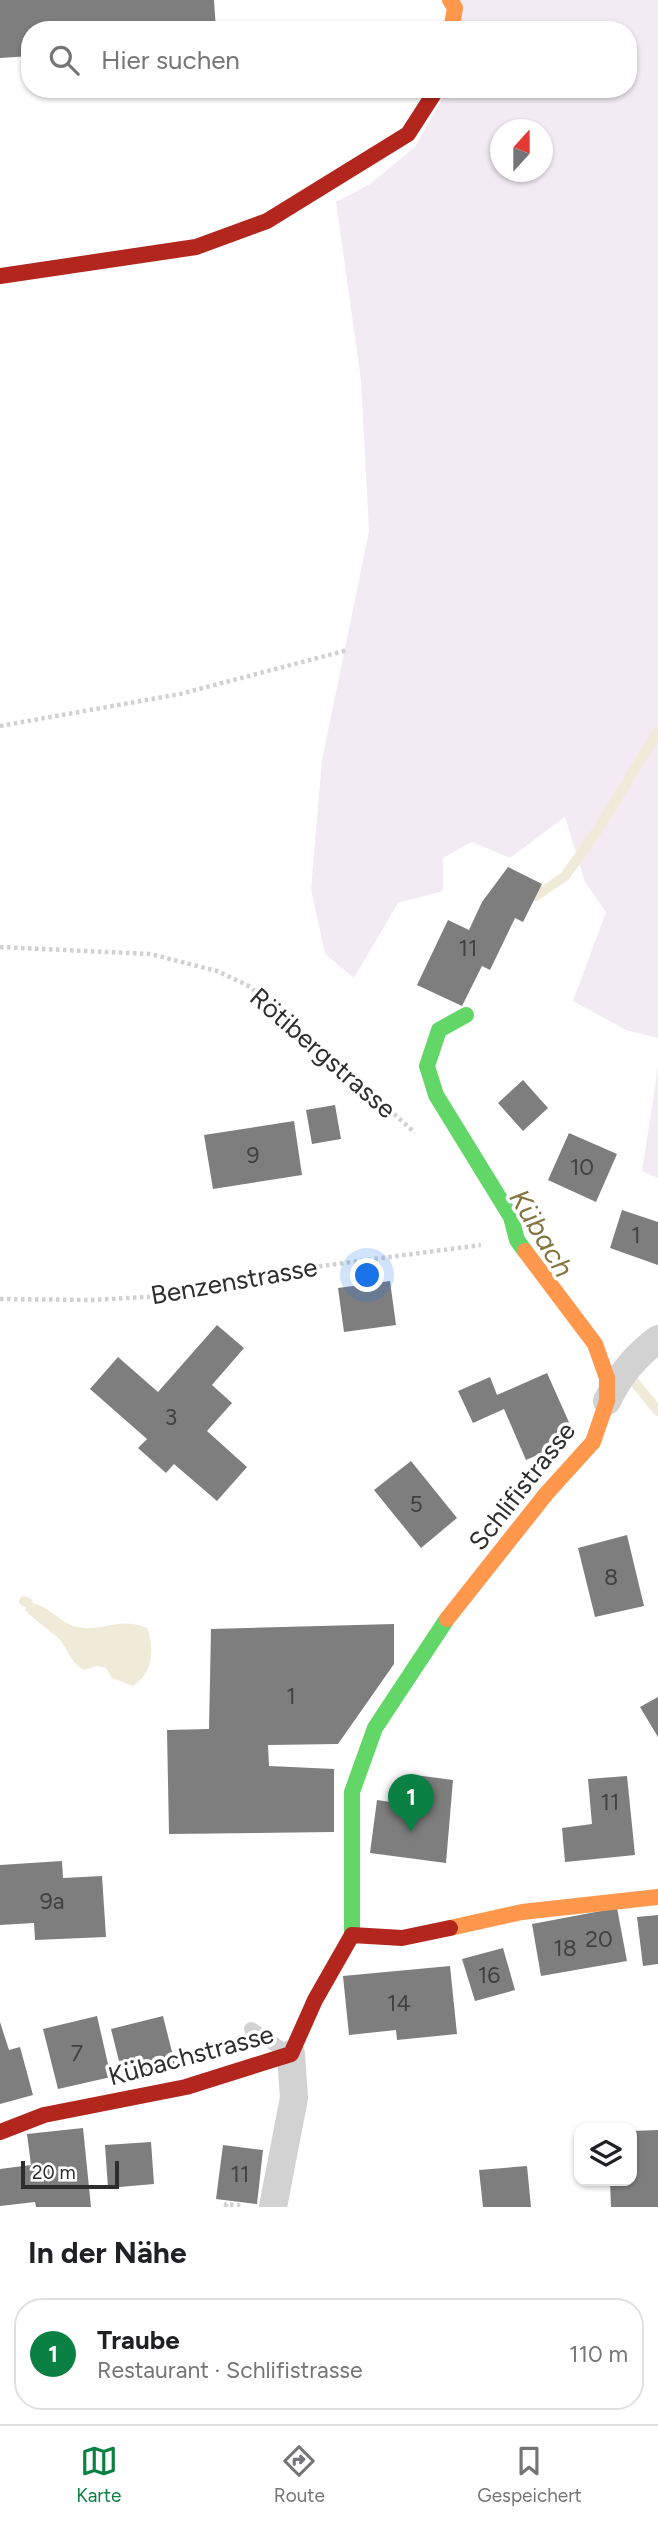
<!DOCTYPE html>
<html lang="de">
<head>
<meta charset="utf-8">
<style>
  :root { --surface:#fff; --page:#f6f6f6; --text:#202124; --muted:#757577; --line:#e0e0e0; --accent:#0b8043 }
  body { margin:0; font-family:Figtree,sans-serif; background:var(--page); color:var(--text) }
  .controls { position:absolute; right:21px; bottom:21px; display:grid; overflow:hidden; border-radius:14px; box-shadow:0 2px 5px #0004 }
  .controls button { width:63px; height:63px; display:grid; place-items:center; padding:0; border:0; border-bottom:2px solid var(--line); background:var(--surface); color:var(--text); font:35px sans-serif }
  .compass { position:absolute; left:490px; top:119px; width:63px; height:63px; border-radius:50%; background:var(--surface); box-shadow:0 2px 5px #0004; rotate:21deg }
  .scale { position:absolute; left:21px; bottom:18px; width:98px; box-sizing:border-box; padding-left:7px; border:4px solid #2d2d2d; border-top:0; font-size:19px; line-height:24px; white-space:nowrap; color:#2d2d2d; -webkit-text-stroke:5px #fff; paint-order:stroke }
  .you { position:absolute; left:368px; top:1276px; width:24px; height:24px; margin:-18px; border:5px solid #fff; border-radius:50%; background:#1a73e8; box-shadow:0 0 0 10px #1a73e833 }
  .badge { display:grid; place-items:center; width:46px; height:46px; border-radius:50%; background:var(--accent); color:#fff; font-size:23px; font-weight:700 }
  .pin { position:absolute; translate:-50% -58px; filter:drop-shadow(0 2px 4px #0008) }
  .pin::after { content:''; position:absolute; top:37px; width:24px; height:21px; background:inherit; clip-path:polygon(0 0,100% 0,50% 100%) }
  .list { margin:0; padding:0; list-style:none }
  h2 { display:flex; justify-content:space-between; align-items:center; height:91px; margin:0; padding:0 28px; font-size:30px }
  h2 small { font-size:23px; font-weight:400; color:var(--muted) }
  .list li { display:grid; grid-template-columns:46px 1fr auto; gap:21px; align-items:center; box-sizing:border-box; height:112px; margin:0 14px 14px; padding:0 14px; border:2px solid var(--line); border-radius:28px }
  .list b { display:block; font-size:26px; white-space:nowrap }
  .list p { margin:0; font-size:23px; white-space:nowrap; color:var(--muted) }
  .list em { font-size:23px; font-style:normal; color:var(--muted) }
  .icon { flex:none; width:38px; height:38px; fill:none; stroke:currentColor; stroke-width:2; stroke-linecap:round; stroke-linejoin:round }
  .map { position:relative; flex:none; width:658px; height:2207px; overflow:hidden }
  .search { position:absolute; background:var(--surface); box-shadow:0 2px 5px #0004; left:21px; right:21px; top:21px; height:77px; display:flex; align-items:center; gap:18px; box-sizing:border-box; padding:0 24px; border-radius:28px; color:var(--muted); font-size:26px }
  .sheet { height:217px; background:var(--surface) }
  nav { display:flex; justify-content:space-around; align-items:center; box-sizing:border-box; height:98px; border-top:2px solid var(--line); background:var(--surface); font-size:19px; color:var(--muted) }
  nav a { display:grid; justify-items:center; gap:4px }
  nav .on { color:var(--accent) }
  .map>svg:first-child { display:block }
</style>
</head>
<body>
<div class="map">
<svg width="658" height="2207" viewBox="0 0 658 2207">
  <rect width="100%" height="100%" fill="#fff"/>
  <path fill="#f2ebf3" fill-rule="evenodd" d="M 460,0 L 658,0 L 658,1038 L 626,1030 L 573,1001 L 606,912 L 585,882 L 565,817 L 510,858 L 472,842 L 443,858 L 443,891 L 398,903 L 354,978 L 325,954 L 311,889 L 322,760 L 369,531 L 361,380 L 336,202 L 370,184 L 415,147 L 448,89 L 628,89 L 628,30 L 461,30 ZM 500,130 L 542,130 L 542,172 L 500,172 Z
    M 658,1067 L 658,1178 L 642,1171 Z"/>
  <path fill="#f0ead9" d="M 28,1603 C 47,1603 58,1622 77,1627 C 103,1633 118,1616 147,1628 C 155,1647 153,1674 133,1686 L 112,1678 L 106,1668 L 97,1666 L 85,1670 C 70,1663 70,1652 60,1640 C 53,1632 34,1620 25,1610 Z"/>
  <g fill="none" stroke-linecap="round" stroke-linejoin="round">
    <path stroke="#f0ead9" stroke-width="10" d="M 536,896 L 565,876 L 597,831 L 658,731
      M 527,1214 L 562,1270
      M 628,1374 L 658,1411
      M 24,1601 L 28,1603"/>
  </g>
  <path fill="#7e7e7e" d="M 0,0 L 214,0 L 216,30 L 30,30 L 30,56 L 0,58 Z
    M 508,867 L 542,884 L 523,922 L 515,918 L 490,970 L 482,966 L 462,1006 L 417,985 L 448,920 L 469,930 L 482,902 Z
    M 523,1080 L 548,1108 L 523,1131 L 498,1103 Z
    M 335,1105 L 341,1139 L 312,1144 L 306,1110 Z
    M 294,1121 L 302,1175 L 213,1189 L 204,1135 Z
    M 569,1133 L 617,1154 L 596,1202 L 548,1180 Z
    M 622,1210 L 658,1222 L 658,1265 L 610,1248 Z
    M 390,1281 L 396,1325 L 344,1332 L 338,1288 Z
    M 217,1325 L 244,1348 L 212,1385 L 232,1403 L 207,1431 L 247,1467 L 217,1501 L 174,1464 L 166,1473 L 138,1448 L 147,1439 L 90,1389 L 118,1357 L 158,1392 Z
    M 547,1373 L 576,1438 L 526,1460 L 504,1409 L 473,1423 L 458,1391 L 490,1377 L 497,1395 Z
    M 411,1461 L 457,1518 L 421,1548 L 374,1490 Z
    M 627,1535 L 644,1606 L 595,1617 L 578,1548 Z
    M 394,1624 L 394,1664 L 338,1744 L 268,1745 L 269,1766 L 334,1769 L 334,1832 L 169,1834 L 167,1730 L 209,1729 L 211,1629 Z
    M 658,1697 L 658,1737 L 640,1707 Z
    M 415,1775 L 453,1780 L 446,1863 L 370,1853 L 377,1800 L 411,1805 Z
    M 627,1776 L 635,1855 L 565,1862 L 562,1828 L 592,1824 L 588,1779 Z
    M 62,1861 L 63,1878 L 102,1876 L 106,1937 L 35,1940 L 34,1923 L 0,1925 L 0,1865 Z
    M 617,1908 L 627,1961 L 541,1976 L 532,1924 Z
    M 658,1915 L 658,1964 L 643,1966 L 637,1917 Z
    M 503,1948 L 515,1990 L 475,2001 L 462,1959 Z
    M 450,1966 L 457,2034 L 397,2040 L 396,2030 L 349,2035 L 343,1976 Z
    M 97,2016 L 111,2077 L 58,2089 L 43,2029 Z
    M 163,2016 L 176,2068 L 124,2081 L 111,2029 Z
    M 0,2022 L 9,2050 L 20,2047 L 33,2095 L 0,2104 Z
    M 83,2128 L 91,2207 L 36,2207 L 35,2202 L 0,2206 L 0,2169 L 31,2165 L 27,2134 Z
    M 658,2130 L 658,2207 L 611,2207 L 610,2181 L 632,2181 L 632,2131 Z
    M 151,2142 L 154,2184 L 108,2188 L 105,2145 Z
    M 223,2145 L 263,2150 L 257,2204 L 216,2199 Z
    M 527,2166 L 531,2207 L 483,2207 L 479,2170 Z"/>
  <g fill="none" stroke-linecap="round" stroke-linejoin="round">
    <path stroke="#d1d1d1" stroke-width="4.5" stroke-dasharray="3.5 3.5" stroke-linecap="butt" d="M 0,726 L 180,694 L 348,650
      M 0,947 L 150,954 L 217,971 L 247,985 L 275,1006 L 415,1133
      M 0,1299 L 92,1300 L 181,1295 L 321,1266 L 481,1245
      M 226,2207 L 226,2204 L 243,2206"/>
    <path stroke="#d2d2d2" stroke-width="14" d="M 251,2029 L 285,2051"/>
    <path stroke="#d2d2d2" stroke-width="28" d="M 607,1401 C 620,1375 634,1357 658,1339
      M 273,2207 L 294,2098 L 291,2054"/>
    <path stroke="#63d668" stroke-width="16" d="M 466,1015 L 439,1030 L 427,1066 L 436,1095 L 511,1217 L 517,1240 L 525,1251
      M 352,1935 L 352,1792 L 375,1728 L 447,1619"/>
    <path stroke="#ff974d" stroke-width="16" d="M 450,0 L 455,8 L 451,30
      M 447,1619 L 546,1494 L 593,1442 L 607,1401 L 607,1378 L 595,1344 L 525,1251
      M 450,1928 L 522,1912 L 658,1897"/>
    <path stroke="#b3261e" stroke-width="16" d="M 0,276 L 196,247 L 267,221 L 408,134 L 437,89
      M 0,2132 L 44,2115 L 186,2087 L 291,2054 L 315,2000 L 352,1935 L 402,1938 L 450,1928"/>
  </g>
  <g text-anchor="middle" stroke-width="7" stroke-linejoin="round" paint-order="stroke">
    <g font-size="23" fill="#414141">
      <text x="468" y="956">11</text>
      <text x="253" y="1163">9</text>
      <text x="582" y="1175">10</text>
      <text x="636" y="1243">1</text>
      <text x="171" y="1425">3</text>
      <text x="416" y="1512">5</text>
      <text x="611" y="1585">8</text>
      <text x="291" y="1704">1</text>
      <text x="610" y="1810">11</text>
      <text x="52" y="1909">9a</text>
      <text x="599" y="1947">20</text>
      <text x="565" y="1956">18</text>
      <text x="489" y="1983">16</text>
      <text x="399" y="2011">14</text>
      <text x="77" y="2061">7</text>
      <text x="240" y="2182">11</text>
    </g>
    <g font-size="26" fill="#2d2d2d" stroke="#fff">
      <text transform="translate(323 1053) rotate(41)" y="9">Rötibergstrasse</text>
      <text transform="translate(234 1281) rotate(-10)" y="9">Benzenstrasse</text>
      <text transform="translate(522 1486) rotate(-52)" y="9">Schlifistrasse</text>
      <text transform="translate(191 2055) rotate(-15)" y="9">Kübachstrasse</text>
    </g>
    <g font-size="28" font-style="italic" fill="#84743f" stroke="#fff">
      <text transform="translate(542 1233) rotate(59)" y="10">Kübach</text>
    </g>
  </g>
</svg>
<div class="controls">
<button><svg class="icon" aria-label="layers" viewBox="0 0 24 24"><path d="M12 4l9 5-9 5-9-5zM3 14l9 5 9-5"/></svg></button>
</div>
<svg class="compass" viewBox="-18 -18 36 36"><path d="M0-13l5 13h-10z" fill="#e53935"/><path d="M0 13l5-13h-10z" fill="#757577"/></svg>
<div class="scale">20 m</div>
<div class="you"></div>
<div class="pin badge" style="left:411px;top:1832px">1</div>
<div class="search"><svg class="icon" aria-label="search" viewBox="0 0 24 24"><circle cx="10" cy="10" r="6"/><path d="M15 15l6 6"/></svg>Hier suchen</div>
</div>
<section class="sheet">
<h2>In der Nähe<small></small></h2>
<ul class="list">
<li><span class="badge">1</span><div><b>Traube</b><p>Restaurant · Schlifistrasse</p></div><em>110 m</em></li>
</ul>
</section>
<nav>
<a class="on"><svg class="icon" aria-label="map" viewBox="0 0 24 24"><path d="M3 6l6-2 6 2 6-2v14l-6 2-6-2-6 2zM9 4v14M15 6v14"/></svg>Karte</a>
<a><svg class="icon" aria-label="directions" viewBox="0 0 24 24"><path d="M12 3l9 9-9 9-9-9zM9 14v-3h6M13 9l2 2-2 2"/></svg>Route</a>
<a><svg class="icon" aria-label="saved" viewBox="0 0 24 24"><path d="M7 4h10v16l-5-4-5 4z"/></svg>Gespeichert</a>
</nav>
</body>
</html>
